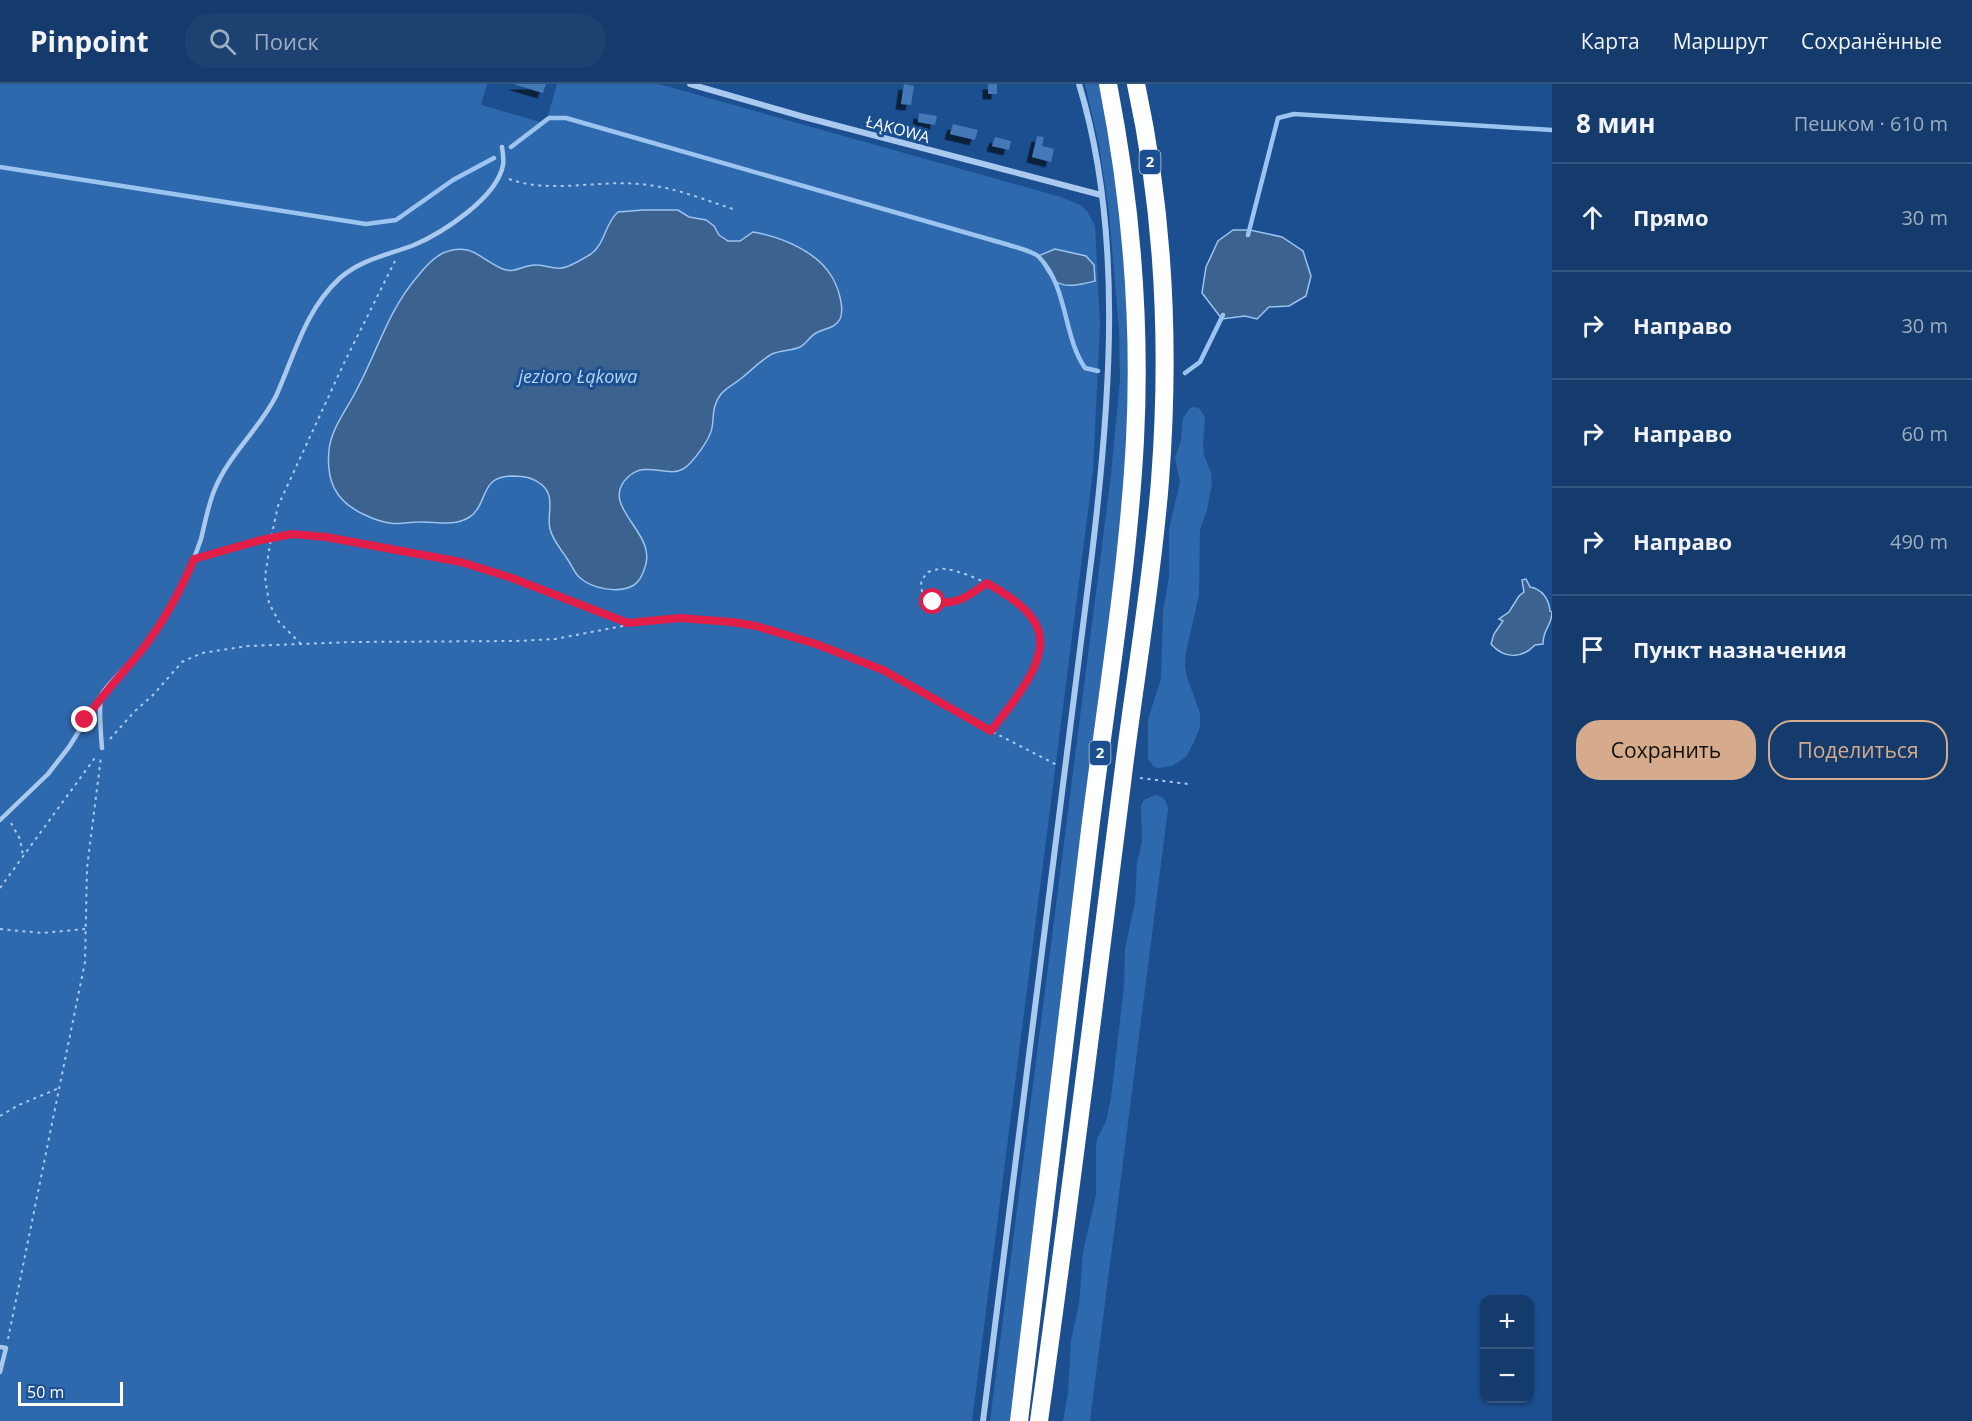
<!DOCTYPE html>
<html lang="ru">
<head>
<meta charset="utf-8">
<style>
  :root { --surface:#143b6b; --page:#1d4271; --text:#f1f3f6; --muted:#9dadc1; --line:#33557e; --accent:#d6ab8b }
  body { margin:0; font-family:"Open Sans",sans-serif; background:var(--page); color:var(--text) }
  .controls { position:absolute; right:18px; bottom:18px; display:grid; overflow:hidden; border-radius:12px; box-shadow:0 2px 4px #0004 }
  .controls button { width:54px; height:54px; display:grid; place-items:center; padding:0; border:0; border-bottom:2px solid var(--line); background:var(--surface); color:var(--text); font:30px sans-serif }
  .scale { position:absolute; left:18px; bottom:15px; width:105px; box-sizing:border-box; padding-left:6px; border:3px solid #fff; border-top:0; font-size:16px; line-height:21px; white-space:nowrap; color:#fff; -webkit-text-stroke:4px #1b4f8f; paint-order:stroke }
  .stop { position:absolute; width:18px; height:18px; margin:-14px; border:4px solid #e11d48; border-radius:50%; background:#fff }
  .stop.end { background:#e11d48; border-color:#fff; box-shadow:0 2px 6px #0008 }
  .list { margin:0; padding:0; list-style:none }
  h2 { display:flex; justify-content:space-between; align-items:center; height:78px; margin:0; padding:0 24px; font-size:26px }
  h2 small { font-size:20px; font-weight:400; color:var(--muted) }
  .list li { display:grid; grid-template-columns:39px 1fr auto; gap:18px; align-items:center; box-sizing:border-box; height:108px; padding:0 24px; border-top:2px solid var(--line) }
  .list b { display:block; font-size:22px; white-space:nowrap }
  .list em { font-size:20px; font-style:normal; color:var(--muted) }
  .actions { display:flex; gap:12px; padding:18px 24px }
  .actions a { flex:1; padding:14px 0; border:2px solid var(--accent); border-radius:24px; text-align:center; font-size:21px; color:var(--accent) }
  .actions .main { background:var(--accent); color:#111 }
  .icon { flex:none; width:33px; height:33px; fill:none; stroke:currentColor; stroke-width:2; stroke-linecap:round; stroke-linejoin:round }
  .map { position:relative; flex:none; width:1552px; height:1337px; overflow:hidden }
  header { display:flex; align-items:center; gap:36px; box-sizing:border-box; height:84px; padding:0 30px; background:var(--surface); border-bottom:2px solid var(--line) }
  header strong { font-size:28px }
  nav { display:flex; gap:33px; margin-inline-start:auto; font-size:21px }
  .search { width:420px; height:54px; background:var(--page); display:flex; align-items:center; gap:15px; box-sizing:border-box; padding:0 21px; border-radius:24px; color:var(--muted); font-size:22px }
  main { display:flex }
  aside { flex:1; background:var(--surface) }
  .map>svg:first-child { display:block }
</style>
</head>
<body>
<header>
<strong>Pinpoint</strong>
<div class="search"><svg class="icon" aria-label="search" viewBox="0 0 24 24"><circle cx="10" cy="10" r="6"/><path d="M15 15l6 6"/></svg>Поиск</div>
<nav><a>Карта</a><a>Маршрут</a><a>Сохранённые</a></nav>
</header>
<main>
<div class="map">
<svg width="1552" height="1337" viewBox="0 0 1552 1337">
  <defs>
    <filter id="shadow"><feDropShadow dx="-5.5" dy="5.5" stdDeviation="0" flood-color="#0009"/></filter>
  </defs>
  <rect width="100%" height="100%" fill="#1b4f8f"/>
  <path fill="#2e69ad" d="M 0,0 L 487,0 L 481,21 L 540,38 L 548,32 L 557,0 L 659,0 L 1061,113 L 1080,121 L 1087,127 L 1095,142 L 1100,240 L 1093,388 L 972,1337 L 0,1337 Z
    M 1085,0 L 1102,0 L 1126,166 L 1129,344 L 1123,430 L 1012,1337 L 990,1337 L 1111,391 L 1120,295 L 1119,246 L 1109,128 L 1099,61 Z
    M 1195,323 L 1200,325 L 1205,334 L 1203,360 L 1204,371 L 1211,389 L 1212,400 L 1207,426 L 1200,446 L 1199,511 L 1186,568 L 1185,581 L 1187,593 L 1200,629 L 1200,643 L 1194,658 L 1186,673 L 1172,682 L 1159,684 L 1154,683 L 1148,675 L 1148,635 L 1161,595 L 1163,527 L 1169,493 L 1169,445 L 1180,398 L 1175,374 L 1181,356 L 1183,334 L 1190,324 Z
    M 1155,711 C 1164,713 1167,717 1168,725 L 1090,1337 L 1063,1337 L 1068,1309 L 1071,1256 L 1079,1221 L 1083,1168 L 1096,1111 L 1096,1064 L 1097,1055 L 1106,1037 L 1111,1014 L 1124,902 L 1125,865 L 1135,818 L 1137,778 L 1142,758 L 1141,722 L 1144,716 Z"/>
  <path fill="#3c6290" stroke="#9cc4f0" stroke-width="1.5" d="M 643,126 L 678,126 L 689,133 L 706,136 L 714,142 L 719,151 L 728,157 L 740,157 L 753,148 C 781,153 817,167 832,193 C 838,203 845,224 840,235 C 835,245 824,244 816,249 C 809,253 806,260 800,263 C 791,267 781,266 772,270 C 761,276 753,285 743,293 C 736,299 727,303 721,310 C 712,321 714,332 712,344 C 710,355 693,379 683,385 C 667,394 646,376 628,393 C 597,422 658,448 645,483 C 643,490 640,497 634,501 C 619,510 592,505 579,493 C 574,488 572,482 568,476 C 561,465 553,457 550,445 C 547,433 553,420 548,409 C 546,403 538,397 532,395 C 526,392 518,392 511,392 C 478,393 489,422 468,434 C 452,443 435,437 418,438 C 409,438 400,441 390,439 C 381,438 371,434 363,430 C 335,417 326,396 329,366 C 331,345 347,325 356,307 C 377,268 388,227 417,193 C 424,184 433,174 443,169 C 471,157 481,176 503,185 C 516,190 524,180 537,181 C 547,181 556,187 566,183 C 572,181 586,173 591,170 C 605,160 605,139 618,128 Z
    M 1233,146 L 1250,146 L 1282,153 L 1303,167 L 1311,192 L 1306,212 L 1289,222 L 1269,223 L 1257,235 L 1245,232 L 1222,235 L 1202,209 L 1206,183 L 1218,157 Z
    M 1055,165 L 1086,172 L 1094,181 L 1095,197 C 1083,200 1065,205 1055,197 C 1050,194 1042,177 1038,172 Z
    M 1526,495 L 1530,503 C 1542,505 1549,515 1550,527 L 1552,528 C 1552,542 1543,544 1543,560 L 1535,561 C 1522,575 1504,575 1491,560 L 1494,550 L 1503,537 L 1499,535 L 1509,528 L 1519,512 L 1524,508 L 1522,496 Z"/>
  <g fill="none" stroke-linecap="round" stroke-linejoin="round">
    <path stroke="#9cc4f0" stroke-width="4.5" d="M 511,63 L 549,34 L 566,34 L 1009,161 C 1018,164 1033,167 1039,173 C 1068,203 1063,252 1085,284 L 1098,287
      M 0,83 L 366,140 L 396,136 L 453,96 L 494,74
      M 1248,151 L 1278,34 L 1294,30 L 1552,46
      M 1185,289 L 1200,278 L 1223,231"/>
  </g>
  <path fill="#4478b7" filter="url(#shadow)" d="M 513,0 L 546,0 L 543,9 Z
    M 904,0 L 914,2 L 911,21 L 901,20 Z
    M 988,0 L 997,0 L 997,10 L 988,10 Z
    M 919,29 L 937,32 L 935,41 L 918,38 Z
    M 953,40 L 978,46 L 975,56 L 950,50 Z
    M 1037,52 L 1044,53 L 1042,62 L 1054,65 L 1051,78 L 1032,73 Z
    M 995,53 L 1011,57 L 1009,66 L 992,62 Z"/>
  <g fill="none" stroke-linecap="round" stroke-linejoin="round">
    <path stroke="#a9c9ee" stroke-width="2" stroke-dasharray="3 4.5" stroke-linecap="butt" d="M 509,95 C 553,111 602,94 648,101 C 676,104 705,116 733,125
      M 206,471 L 261,456 L 292,450 L 326,453 L 461,478 L 512,494 L 628,539
      M 987,499 C 973,509 953,526 933,518 C 930,517 925,511 922,509 L 921,497 L 928,488 C 934,486 940,484 946,485 C 972,489 1023,514 1035,538 C 1040,547 1041,559 1039,569 C 1034,596 1007,625 991,647
      M 301,560 L 279,538 L 269,519 L 265,493 L 271,454 L 278,422 L 345,277 L 395,177
      M 110,655 L 134,628 L 153,611 L 182,578 L 202,569 L 248,562 L 353,558 L 517,557 L 555,555 L 654,536 L 680,534 L 732,538 L 756,542 L 816,560 L 883,586 L 991,647 L 1057,681
      M 1140,694 L 1188,700
      M 11,739 L 20,755 L 23,772
      M 0,804 L 97,671
      M 0,845 L 42,849 L 86,845
      M 0,1032 L 19,1021 L 59,1004
      M 8,1255 L 85,878 L 87,784 L 101,673"/>
    <path stroke="#a9c9ee" stroke-width="4.5" d="M 102,664 C 101,652 98,620 102,610 C 108,599 130,580 139,569 C 152,554 165,535 174,517 C 185,497 194,476 201,455 C 205,439 208,422 214,407 C 228,371 259,346 276,312 C 295,270 305,226 340,194 C 362,175 388,171 414,161 C 442,149 497,114 503,81 C 504,75 503,69 502,63
      M 0,736 L 48,690 L 69,663 L 100,613
      M 0,1263 L 6,1264 L 0,1288"/>
    <path stroke="#a9c9ee" stroke-width="6" d="M 690,0 L 804,33 L 1101,111
      M 983,1337 L 1092,470 C 1110,320 1124,147 1079,0"/>
    <path stroke="#fff" stroke-width="18" d="M 1019,1337 C 1041,1140 1065,943 1090,746 C 1106,617 1128,487 1135,356 C 1141,237 1131,117 1108,0
      M 1039,1337 C 1069,1125 1095,912 1122,699 C 1134,599 1152,499 1160,397 C 1170,266 1164,129 1136,0"/>
  </g>
  <g fill="none" stroke-linecap="round" stroke-linejoin="round">
    <path stroke="#e11d48" stroke-width="8" d="M 85,636 C 102,611 122,590 141,567 C 163,539 180,508 194,475 L 261,456 L 292,450 L 326,453 L 461,478 L 512,494 L 628,539 L 680,534 L 732,538 L 756,542 L 816,560 L 883,586 L 991,647 C 1010,621 1057,571 1034,537 C 1023,520 1004,509 987,499 C 968,512 958,521 933,518"/>
  </g>
  <g text-anchor="middle" stroke-width="6" stroke-linejoin="round" paint-order="stroke">
    <g fill="#1b4f8f" stroke="#bbcadd" stroke-width="1.5">
      <rect x="1139.5" y="66" width="21" height="24" rx="4.5"/>
      <rect x="1089.5" y="657" width="21" height="24" rx="4.5"/>
    </g>
    <g font-size="15" font-weight="bold" fill="#fff">
      <text x="1150" y="83">2</text>
      <text x="1100" y="674">2</text>
    </g>
    <g font-size="16" fill="#fff" stroke="#1b4f8f">
      <text transform="translate(898 45) rotate(15)" y="6">ŁĄKOWA</text>
    </g>
    <g font-size="18" font-style="italic" fill="#b5d3f5" stroke="#1b4f8f">
      <text x="578" y="299">jezioro Łąkowa</text>
    </g>
  </g>
</svg>
<div class="controls">
<button>+</button>
<button>−</button>
</div>
<div class="scale">50 m</div>
<div class="stop" style="left:933px;top:518px"></div>
<div class="stop end" style="left:85px;top:636px"></div>
</div>
<aside>
<h2>8 мин<small>Пешком · 610 m</small></h2>
<ul class="list">
<li><svg class="icon" aria-label="ahead" viewBox="0 0 24 24"><path d="M12 20V5M6 11l6-6 6 6"/></svg><div><b>Прямо</b></div><em>30 m</em></li>
<li><svg class="icon" aria-label="right" viewBox="0 0 24 24"><path d="M7 20v-9h11M14 6l5 5-5 5"/></svg><div><b>Направо</b></div><em>30 m</em></li>
<li><svg class="icon" aria-label="right" viewBox="0 0 24 24"><path d="M7 20v-9h11M14 6l5 5-5 5"/></svg><div><b>Направо</b></div><em>60 m</em></li>
<li><svg class="icon" aria-label="right" viewBox="0 0 24 24"><path d="M7 20v-9h11M14 6l5 5-5 5"/></svg><div><b>Направо</b></div><em>490 m</em></li>
<li><svg class="icon" aria-label="arrive" viewBox="0 0 24 24"><path d="M6 21V4h12l-3 4 3 4H6"/></svg><div><b>Пункт назначения</b></div></li>
</ul>
<div class="actions"><a class="main">Сохранить</a><a>Поделиться</a></div>
</aside>
</main>
</body>
</html>
